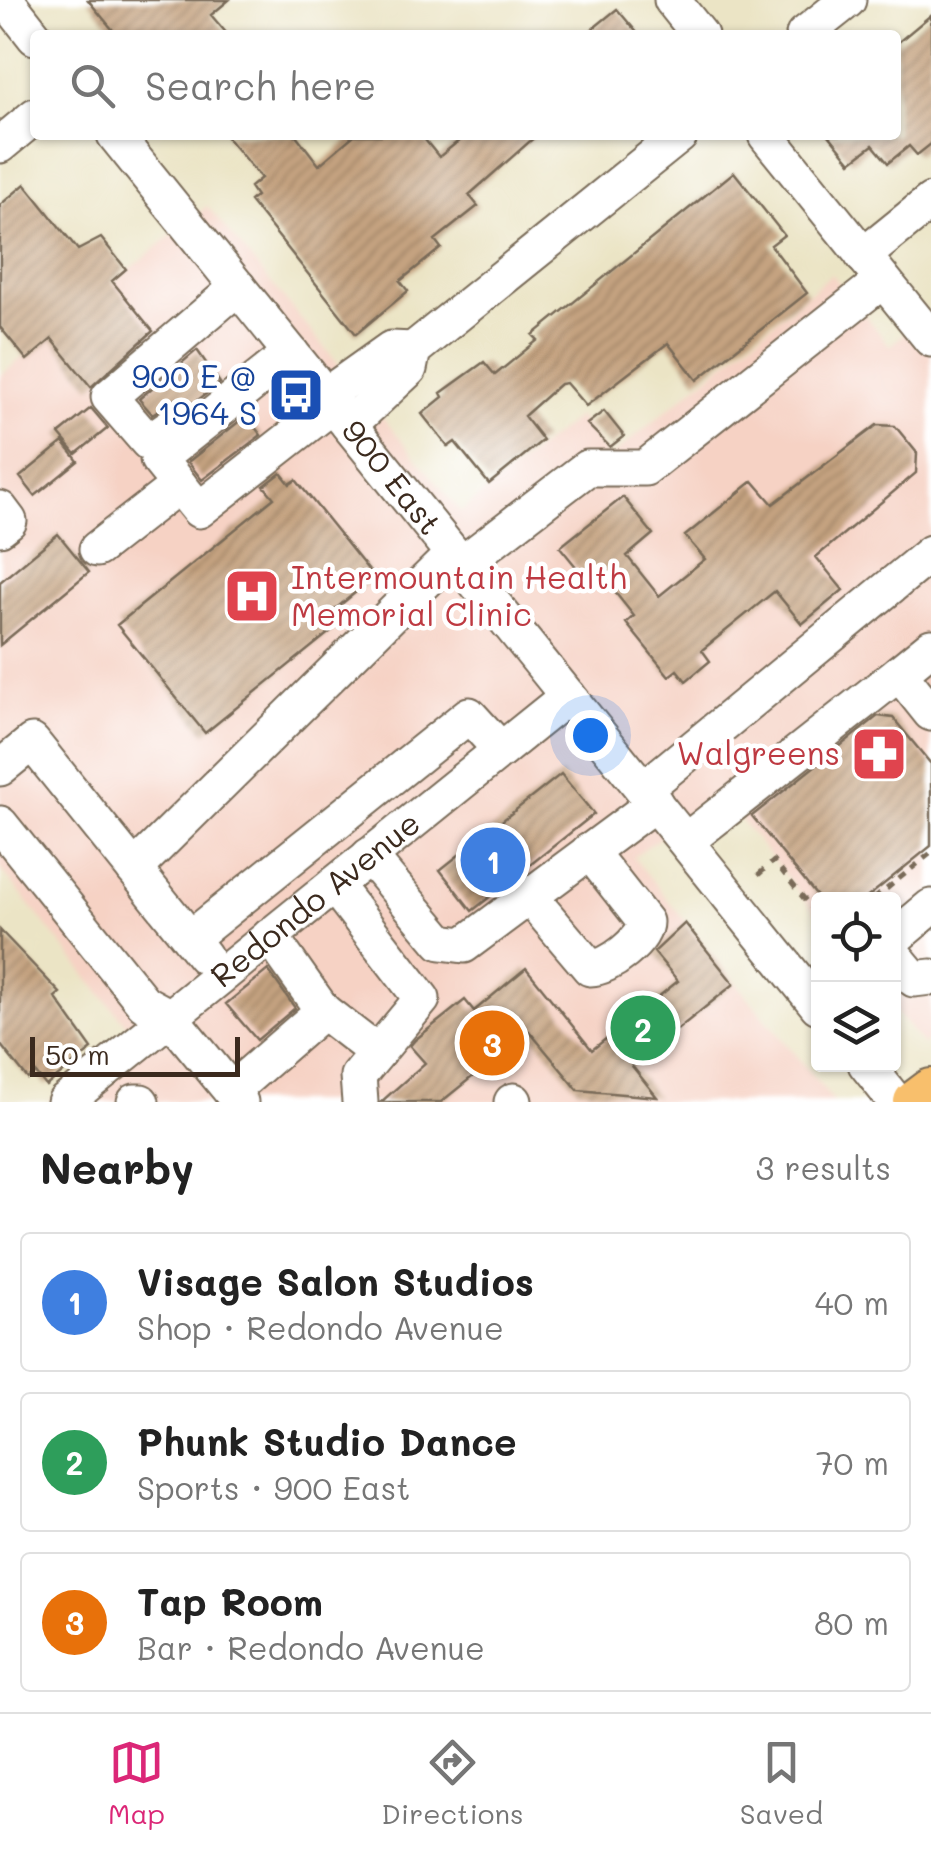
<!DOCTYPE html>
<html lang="en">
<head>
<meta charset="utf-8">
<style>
  :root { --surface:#fff; --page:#f6f6f6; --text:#222; --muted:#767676; --line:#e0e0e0; --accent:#db2777 }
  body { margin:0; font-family:Mali,sans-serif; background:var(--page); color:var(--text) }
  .controls { position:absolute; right:30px; bottom:30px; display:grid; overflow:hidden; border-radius:10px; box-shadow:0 2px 8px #0004 }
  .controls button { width:90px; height:90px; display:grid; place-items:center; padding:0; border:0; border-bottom:2px solid var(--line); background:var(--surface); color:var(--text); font:50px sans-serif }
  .scale { position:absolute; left:30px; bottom:25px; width:210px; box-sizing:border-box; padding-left:10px; border:5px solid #3b2a1e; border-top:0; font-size:28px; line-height:35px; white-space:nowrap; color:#3b2a1e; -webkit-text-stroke:8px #fff; paint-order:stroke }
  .you { position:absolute; left:590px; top:735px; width:35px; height:35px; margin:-25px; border:8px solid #fff; border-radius:50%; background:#1a73e8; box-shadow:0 0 0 15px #1a73e833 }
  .badge { display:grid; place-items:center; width:65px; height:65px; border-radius:50%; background:var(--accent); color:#fff; font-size:32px; font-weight:700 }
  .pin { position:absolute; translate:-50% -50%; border:5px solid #fff; box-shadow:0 2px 10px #0006 }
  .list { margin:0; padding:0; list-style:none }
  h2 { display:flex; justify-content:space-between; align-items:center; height:130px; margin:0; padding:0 40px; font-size:42px }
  h2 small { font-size:32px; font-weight:400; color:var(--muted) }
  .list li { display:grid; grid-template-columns:65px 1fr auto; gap:30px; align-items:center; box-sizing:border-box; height:140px; margin:0 20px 20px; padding:0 20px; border:2px solid var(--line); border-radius:10px }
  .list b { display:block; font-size:38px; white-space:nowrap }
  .list p { margin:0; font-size:32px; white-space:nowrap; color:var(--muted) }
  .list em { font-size:32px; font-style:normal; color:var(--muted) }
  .icon { flex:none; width:55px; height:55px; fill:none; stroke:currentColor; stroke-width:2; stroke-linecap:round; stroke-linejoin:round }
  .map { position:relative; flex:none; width:931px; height:1102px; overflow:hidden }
  .search { position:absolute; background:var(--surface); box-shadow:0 2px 8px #0004; left:30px; right:30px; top:30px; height:110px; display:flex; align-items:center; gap:25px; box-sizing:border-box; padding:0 35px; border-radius:10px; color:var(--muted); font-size:38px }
  .sheet { height:610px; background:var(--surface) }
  nav { display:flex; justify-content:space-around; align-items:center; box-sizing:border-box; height:140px; border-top:2px solid var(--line); background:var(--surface); font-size:28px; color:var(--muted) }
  nav a { display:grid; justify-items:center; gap:5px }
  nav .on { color:var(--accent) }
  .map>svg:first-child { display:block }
</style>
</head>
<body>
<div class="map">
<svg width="931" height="1102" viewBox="0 0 931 1102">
  <defs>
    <pattern id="building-hatch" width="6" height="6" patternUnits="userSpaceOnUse" patternTransform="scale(2.5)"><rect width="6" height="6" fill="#c5a380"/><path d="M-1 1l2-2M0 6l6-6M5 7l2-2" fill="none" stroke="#a18568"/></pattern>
  </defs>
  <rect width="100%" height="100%" fill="#fff"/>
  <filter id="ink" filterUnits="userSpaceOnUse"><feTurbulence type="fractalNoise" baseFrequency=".01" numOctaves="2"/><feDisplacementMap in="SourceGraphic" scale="20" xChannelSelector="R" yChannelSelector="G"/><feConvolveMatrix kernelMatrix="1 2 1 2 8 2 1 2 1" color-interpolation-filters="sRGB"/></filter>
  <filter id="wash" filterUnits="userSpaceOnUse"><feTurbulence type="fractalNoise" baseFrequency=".0048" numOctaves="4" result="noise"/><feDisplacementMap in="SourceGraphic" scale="40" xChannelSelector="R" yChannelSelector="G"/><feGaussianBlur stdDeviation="2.25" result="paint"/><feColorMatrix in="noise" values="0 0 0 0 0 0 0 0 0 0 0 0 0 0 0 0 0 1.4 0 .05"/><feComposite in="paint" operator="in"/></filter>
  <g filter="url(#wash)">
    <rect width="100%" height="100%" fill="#ebe4c5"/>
    <path fill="#f6d2c4" d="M 207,206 L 461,512 L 578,416 L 609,458 L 832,274 L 890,346 L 931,310 L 931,1039 L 923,1045 L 894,1009 L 894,899 L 818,899 L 818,916 L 720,794 L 633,857 L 834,1102 L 48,1102 L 132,1032 L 0,868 L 0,376 Z"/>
    <g id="blocks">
      <path fill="url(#building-hatch)" d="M 88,0 L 229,0 L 211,15 L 228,35 L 117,35 Z
        M 617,9 L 639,35 L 585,35 Z
        M 931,15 L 931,144 L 917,155 L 909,146 L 888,163 L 873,145 L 851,162 L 829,135 L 896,135 L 896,44 Z
        M 225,135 L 296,135 L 319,165 L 354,135 L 421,135 L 439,157 L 466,135 L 537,135 L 469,195 L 478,206 L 435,240 L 441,248 L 400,281 L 408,291 L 356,334 L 250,201 L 256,196 L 250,187 L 261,178 Z
        M 734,172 L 784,235 L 771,245 L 807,293 L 697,380 L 668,343 L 586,406 L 566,383 L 560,384 L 524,416 L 543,440 L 489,484 L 455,442 L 448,447 L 422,414 L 443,397 L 441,393 L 484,362 L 495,375 L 538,340 L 533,335 Z
        M 25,184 L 78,250 L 101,238 L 126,269 L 112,281 L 153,331 L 91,387 L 52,339 L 27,360 L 0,327 L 0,205 Z
        M 197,350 L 220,383 L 194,403 L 178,398 L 152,414 L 139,399 Z
        M 91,408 L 108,428 L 76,454 L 59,434 Z
        M 604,411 L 624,436 L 610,447 L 587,424 Z
        M 246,416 L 261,435 L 202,480 L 188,462 Z
        M 877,425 L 895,426 L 917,453 L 916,473 L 816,557 L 843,590 L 802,624 L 775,591 L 702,650 L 710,661 L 686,681 L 677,670 L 669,676 L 626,623 L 634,616 L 602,576 L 591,585 L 560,547 L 623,497 L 653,534 L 627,556 L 659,596 L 705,559 L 685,536 L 753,481 L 773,504 Z
        M 63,442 L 78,461 L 35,496 L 20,477 Z
        M 281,473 L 290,484 L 296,480 L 374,577 L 327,616 L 336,627 L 205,733 L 117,625 L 274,498 L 264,486 Z
        M 58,534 L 89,572 L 0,645 L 0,582 Z
        M 878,716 L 893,718 L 931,764 L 931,846 L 864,900 L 820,900 L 752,816 Z
        M 561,774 L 594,814 L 472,911 L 440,870 Z
        M 685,923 L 734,984 L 632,1066 L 657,1097 L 578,1090 L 529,1031 L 441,1102 L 381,1102 L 425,1063 L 410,1046 L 415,1040 L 465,1000 L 474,1011 L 526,968 L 592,1050 L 678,981 L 654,952 Z
        M 0,930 L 60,993 L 55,997 L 92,1049 L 46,1086 L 36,1073 L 28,1079 L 0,1044 Z
        M 268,970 L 295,1008 L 257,1040 L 226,1004 Z"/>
    </g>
  </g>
  <g filter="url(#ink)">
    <use href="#blocks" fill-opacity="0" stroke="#796b58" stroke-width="2.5"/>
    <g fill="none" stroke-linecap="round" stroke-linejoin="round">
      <g stroke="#796b58" stroke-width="39">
        <g id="minor">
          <path d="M 6,0 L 35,37"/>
          <path d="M 672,0 L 700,35"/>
          <path d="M 804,35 L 848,0"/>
          <path id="s1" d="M 115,135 L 818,1006"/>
          <path d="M 766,135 L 931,339"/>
          <path d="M 0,145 L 35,116"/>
          <path d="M 863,256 L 931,201"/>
          <path d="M 291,353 L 158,459 L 199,510 L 333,405"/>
          <path d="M 325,396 L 391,349 L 413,350"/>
          <path d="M 181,419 L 148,442 L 109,397 L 238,287"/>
          <path d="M 349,425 L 409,369 L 413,350 L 680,135"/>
          <path d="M 0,509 L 9,521 L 0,528"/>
          <path d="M 97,549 L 179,485"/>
          <path d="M 462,564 L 587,468 L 645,468 L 883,280"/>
          <path d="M 899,673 L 931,647"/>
          <path d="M 0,768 L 32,742 L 204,956"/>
          <path d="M 644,789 L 931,553"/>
          <path d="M 0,824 L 144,1003 L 170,1017 L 240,1102"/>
          <path d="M 686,841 L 899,673 L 931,713"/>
          <path d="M 369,856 L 441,942 L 464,945 L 655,803"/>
          <path d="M 134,869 L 453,554"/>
          <path d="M 334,885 L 422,999 L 358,1076 L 360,1102"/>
          <path d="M 529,896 L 590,968 C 608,969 645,940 645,922 L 589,851"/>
          <path d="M 191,938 L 469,715 L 501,750"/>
          <path d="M 894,938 L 931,907"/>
          <path d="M 894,955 L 914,979 L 931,977"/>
          <path d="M 323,1011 L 376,1052"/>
          <path d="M 866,1064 L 896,1102"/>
          <path d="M 231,1091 L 323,1011 L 270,936"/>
          <path id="s2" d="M 65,1102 L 568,696"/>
          <path d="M 135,1102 L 141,1102"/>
          <path d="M 512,1102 L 514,1101"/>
        </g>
      </g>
      <g stroke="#796b58" stroke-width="46">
        <path id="major" d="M 915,1102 L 931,1090"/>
      </g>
      <path stroke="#796b58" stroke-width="5" stroke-dasharray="8 8" stroke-linecap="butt" d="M 758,875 L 774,861 L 818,916
        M 874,899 L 931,853"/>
      <use href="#minor" stroke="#fff" stroke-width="35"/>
      <use href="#major" stroke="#f8bf6c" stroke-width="42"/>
    </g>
  </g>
  <defs>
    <g id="bus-square" transform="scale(2.875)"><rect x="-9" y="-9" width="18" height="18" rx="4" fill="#1a4fb4" stroke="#fff"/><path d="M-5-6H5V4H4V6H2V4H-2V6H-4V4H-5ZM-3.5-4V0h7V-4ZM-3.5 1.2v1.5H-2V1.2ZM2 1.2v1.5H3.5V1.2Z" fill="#fff"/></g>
    <g id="hospital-square" transform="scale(2.875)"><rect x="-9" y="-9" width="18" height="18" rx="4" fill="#e0444e" stroke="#fff"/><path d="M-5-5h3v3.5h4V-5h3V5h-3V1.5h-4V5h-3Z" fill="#fff"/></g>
    <g id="pharmacy-square" transform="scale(2.875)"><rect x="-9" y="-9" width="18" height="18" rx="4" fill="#e0444e" stroke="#fff"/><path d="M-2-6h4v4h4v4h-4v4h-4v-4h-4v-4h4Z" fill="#fff"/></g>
  </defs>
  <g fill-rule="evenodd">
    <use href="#bus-square" x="296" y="395"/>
    <use href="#hospital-square" x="252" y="596"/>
    <use href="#pharmacy-square" x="879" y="754"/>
  </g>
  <g text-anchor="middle" stroke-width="9" stroke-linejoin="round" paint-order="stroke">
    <g font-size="32" fill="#164399" stroke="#fff" text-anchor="end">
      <text x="257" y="388">900 E @<tspan x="257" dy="37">1964 S</tspan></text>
    </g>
    <g font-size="32" fill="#3b2a1e" stroke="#fff">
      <text dy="11" stroke="none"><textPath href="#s1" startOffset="440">900 East</textPath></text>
      <text dy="11" stroke="none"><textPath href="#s2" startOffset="322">Redondo Avenue</textPath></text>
    </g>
    <g font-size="32" fill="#be3a42" stroke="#fff" text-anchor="start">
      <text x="291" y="589">Intermountain Health<tspan x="291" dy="37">Memorial Clinic</tspan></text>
      <text x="840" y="765" text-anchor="end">Walgreens</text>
    </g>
  </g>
</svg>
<div class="controls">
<button><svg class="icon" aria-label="locate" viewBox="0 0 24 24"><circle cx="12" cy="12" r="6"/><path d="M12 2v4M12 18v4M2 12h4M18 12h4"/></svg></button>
<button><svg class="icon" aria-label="layers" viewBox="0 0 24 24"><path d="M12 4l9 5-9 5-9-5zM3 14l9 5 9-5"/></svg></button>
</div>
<div class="scale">50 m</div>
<div class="you"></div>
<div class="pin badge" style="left:493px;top:860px;background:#3f7fe0">1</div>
<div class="pin badge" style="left:643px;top:1028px;background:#2e9e5b">2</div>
<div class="pin badge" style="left:492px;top:1043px;background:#e8710a">3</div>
<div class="search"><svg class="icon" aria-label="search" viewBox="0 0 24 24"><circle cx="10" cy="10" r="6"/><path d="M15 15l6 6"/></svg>Search here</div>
</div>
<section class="sheet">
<h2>Nearby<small>3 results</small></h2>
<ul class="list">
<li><span class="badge" style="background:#3f7fe0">1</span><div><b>Visage Salon Studios</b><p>Shop · Redondo Avenue</p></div><em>40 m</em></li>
<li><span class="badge" style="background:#2e9e5b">2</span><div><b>Phunk Studio Dance</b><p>Sports · 900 East</p></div><em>70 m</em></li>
<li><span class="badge" style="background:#e8710a">3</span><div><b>Tap Room</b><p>Bar · Redondo Avenue</p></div><em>80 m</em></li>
</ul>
</section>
<nav>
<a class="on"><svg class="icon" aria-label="map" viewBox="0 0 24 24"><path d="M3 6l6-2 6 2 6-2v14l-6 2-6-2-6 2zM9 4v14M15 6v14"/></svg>Map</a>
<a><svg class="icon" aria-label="directions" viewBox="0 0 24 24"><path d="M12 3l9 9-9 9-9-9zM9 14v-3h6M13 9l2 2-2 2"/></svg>Directions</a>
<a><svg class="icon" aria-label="saved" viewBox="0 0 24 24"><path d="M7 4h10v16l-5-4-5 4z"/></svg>Saved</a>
</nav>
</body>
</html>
